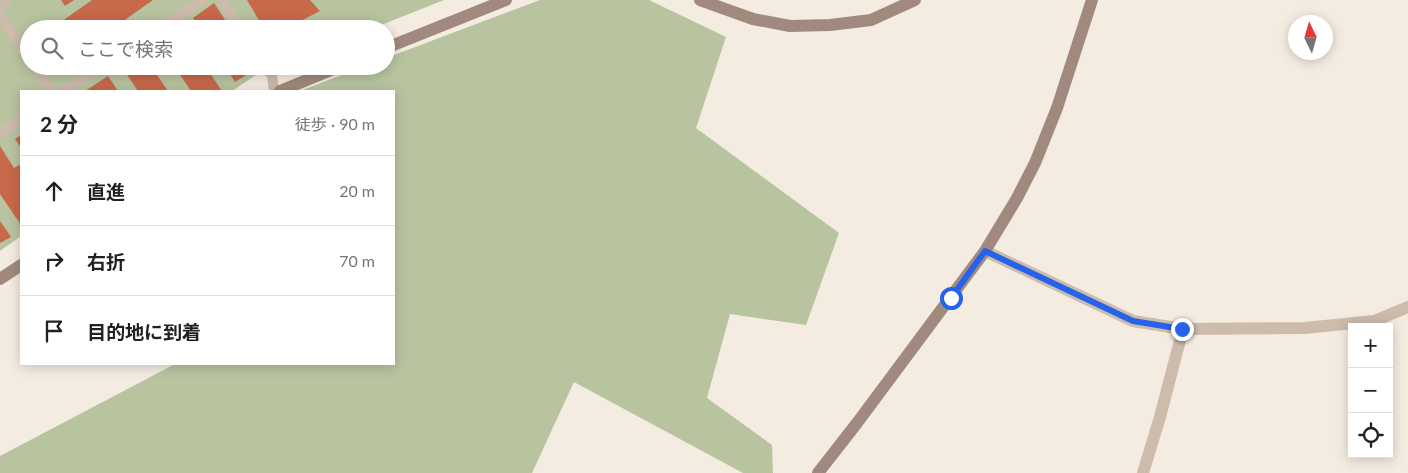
<!DOCTYPE html>
<html lang="ja">
<head>
<meta charset="utf-8">
<style>
  :root { --surface:#fff; --page:#f2f2f2; --text:#202124; --muted:#757577; --line:#e0e0e0 }
  body { margin:0; font-family:Lato,"Noto Sans JP",sans-serif; background:var(--page); color:var(--text) }
  .controls { position:absolute; right:15px; bottom:15px; display:grid; overflow:hidden; border-radius:0px; box-shadow:0 2px 12px #0003 }
  .controls button { width:45px; height:45px; display:grid; place-items:center; padding:0; border:0; border-bottom:1px solid var(--line); background:var(--surface); color:var(--text); font:25px sans-serif }
  .compass { position:absolute; left:1288px; top:15px; width:45px; height:45px; border-radius:50%; background:var(--surface); box-shadow:0 2px 12px #0003; rotate:355deg }
  .stop { position:absolute; width:15px; height:15px; margin:-11px; border:4px solid #2563eb; border-radius:50%; background:#fff }
  .stop.end { background:#2563eb; border-color:#fff; box-shadow:0 1px 5px #0008 }
  .list { margin:0; padding:0; list-style:none }
  h2 { display:flex; justify-content:space-between; align-items:center; height:65px; margin:0; padding:0 20px; font-size:21px }
  h2 small { font-size:16px; font-weight:400; color:var(--muted) }
  .list li { display:grid; grid-template-columns:32px 1fr auto; gap:15px; align-items:center; box-sizing:border-box; height:70px; padding:0 20px; border-top:1px solid var(--line) }
  .list b { display:block; font-size:19px; white-space:nowrap }
  .list em { font-size:16px; font-style:normal; color:var(--muted) }
  .icon { flex:none; width:28px; height:28px; fill:none; stroke:currentColor; stroke-width:2; stroke-linecap:round; stroke-linejoin:round }
  .map { position:relative; flex:none; width:1408px; height:473px; overflow:hidden }
  .search { position:absolute; background:var(--surface); box-shadow:0 2px 12px #0003; left:20px; top:20px; width:375px; height:55px; display:flex; align-items:center; gap:12px; box-sizing:border-box; padding:0 18px; border-radius:28px; color:var(--muted); font-size:19px }
  .panel { position:absolute; background:var(--surface); box-shadow:0 2px 12px #0003; left:20px; top:90px; width:375px; height:275px; border-radius:0px }
  .map>svg:first-child { display:block }
</style>
</head>
<body>
<div class="map">
<svg width="1408" height="473" viewBox="0 0 1408 473">
  <rect width="100%" height="100%" fill="#f4ebe1"/>
  <path fill="#b8c4a0" d="M 0,0 L 444,0 L 371,29 L 29,29 L 29,66 L 275,66 L 259,73 L 232,91 L 21,91 L 21,236 L 0,251 Z
    M 540,0 L 649,0 L 726,37 L 696,128 L 839,233 L 806,325 L 730,314 L 707,398 L 772,445 L 773,473 L 743,473 L 574,382 L 532,473 L 0,473 L 0,456 L 175,364 L 394,364 L 394,91 L 300,91 L 365,66 L 386,66 L 386,58 Z"/>
  <path fill="#c8694b" d="M 61,0 L 74,0 L 65,6 Z
    M 92,0 L 153,0 L 112,29 L 51,29 Z
    M 247,0 L 310,0 L 320,11 L 285,29 L 264,29 Z
    M 214,3 L 231,29 L 200,29 L 193,18 Z
    M 121,66 L 151,66 L 168,91 L 138,91 Z
    M 174,66 L 205,66 L 222,91 L 191,91 Z
    M 225,66 L 256,66 L 257,68 L 235,82 Z
    M 108,76 L 118,91 L 85,91 Z
    M 21,135 L 21,148 L 15,139 Z
    M 0,146 L 14,168 L 21,164 L 21,225 L 0,194 Z
    M 0,221 L 11,237 L 0,243 Z"/>
  <g fill="none" stroke-linecap="round" stroke-linejoin="round">
    <path stroke="#cdbbac" stroke-width="10" d="M 222,0 L 240,29
      M 0,6 L 7,0
      M 0,16 L 29,58
      M 158,29 L 202,0
      M 35,66 L 52,91
      M 265,66 L 272,76 L 274,91
      M 63,91 L 101,66
      M 0,133 L 21,119"/>
    <path stroke="#cdbbac" stroke-width="12" d="M 985,251 L 1133,321 L 1183,329 L 1305,328 L 1374,321 L 1408,307
      M 1143,473 L 1160,417 L 1183,329"/>
    <path stroke="#a18a7d" stroke-width="12" d="M 700,0 L 753,19 L 790,26 L 830,25 L 871,20 L 915,0
      M 386,48 L 506,0
      M 280,91 L 341,66
      M 0,279 L 21,265
      M 818,473 L 857,423 L 985,251 L 1017,198 L 1035,163 L 1057,108 L 1092,0"/>
  </g>
  <g fill="none" stroke-linecap="round" stroke-linejoin="round">
    <path stroke="#2563eb" stroke-width="6" d="M 951,298 L 985,251 L 1133,321 L 1182,329"/>
  </g>
</svg>
<div class="controls">
<button>+</button>
<button>−</button>
<button><svg class="icon" aria-label="locate" viewBox="0 0 24 24"><circle cx="12" cy="12" r="6"/><path d="M12 2v4M12 18v4M2 12h4M18 12h4"/></svg></button>
</div>
<svg class="compass" viewBox="-18 -18 36 36"><path d="M0-13l5 13h-10z" fill="#e53935"/><path d="M0 13l5-13h-10z" fill="#757577"/></svg>
<div class="stop" style="left:951px;top:298px"></div>
<div class="stop end" style="left:1182px;top:329px"></div>
<div class="search"><svg class="icon" aria-label="search" viewBox="0 0 24 24"><circle cx="10" cy="10" r="6"/><path d="M15 15l6 6"/></svg>ここで検索</div>
<section class="panel">
<h2>2 分<small>徒歩 · 90 m</small></h2>
<ul class="list">
<li><svg class="icon" aria-label="ahead" viewBox="0 0 24 24"><path d="M12 20V5M6 11l6-6 6 6"/></svg><div><b>直進</b></div><em>20 m</em></li>
<li><svg class="icon" aria-label="right" viewBox="0 0 24 24"><path d="M7 20v-9h11M14 6l5 5-5 5"/></svg><div><b>右折</b></div><em>70 m</em></li>
<li><svg class="icon" aria-label="arrive" viewBox="0 0 24 24"><path d="M6 21V4h12l-3 4 3 4H6"/></svg><div><b>目的地に到着</b></div></li>
</ul>
</section>
</div>
</body>
</html>
